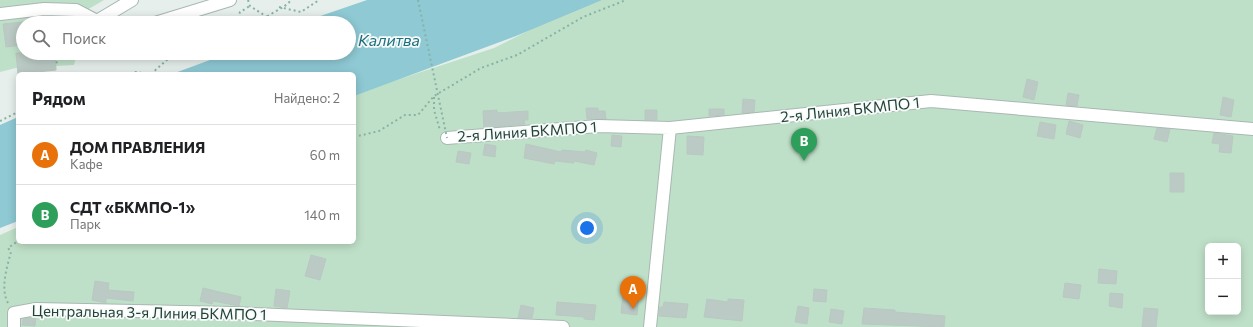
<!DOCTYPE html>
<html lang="ru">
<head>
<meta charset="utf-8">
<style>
  :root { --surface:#fff; --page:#f2f2f2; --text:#202124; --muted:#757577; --line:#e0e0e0; --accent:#db2777 }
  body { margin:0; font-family:Commissioner,sans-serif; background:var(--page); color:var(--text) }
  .controls { position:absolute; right:12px; bottom:12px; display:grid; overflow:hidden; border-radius:6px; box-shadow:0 2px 10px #0003 }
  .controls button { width:36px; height:36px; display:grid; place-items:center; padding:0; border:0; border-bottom:1px solid var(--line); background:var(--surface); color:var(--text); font:20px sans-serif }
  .you { position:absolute; left:587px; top:228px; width:14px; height:14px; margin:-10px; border:3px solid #fff; border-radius:50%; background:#1a73e8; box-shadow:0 0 0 6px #1a73e833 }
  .badge { display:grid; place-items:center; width:26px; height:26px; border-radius:50%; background:var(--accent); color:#fff; font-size:13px; font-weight:700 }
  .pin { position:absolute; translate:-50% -33px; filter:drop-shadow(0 1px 2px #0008) }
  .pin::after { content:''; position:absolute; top:21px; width:14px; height:12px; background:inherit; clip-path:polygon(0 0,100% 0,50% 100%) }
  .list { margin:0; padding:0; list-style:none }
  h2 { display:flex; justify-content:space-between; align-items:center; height:52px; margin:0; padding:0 16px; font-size:17px }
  h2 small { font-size:13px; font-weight:400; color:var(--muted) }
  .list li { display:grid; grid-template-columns:26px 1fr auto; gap:12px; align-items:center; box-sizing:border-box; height:60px; padding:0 16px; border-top:1px solid var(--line) }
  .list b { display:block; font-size:15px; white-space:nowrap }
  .list p { margin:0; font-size:13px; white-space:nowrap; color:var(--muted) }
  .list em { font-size:13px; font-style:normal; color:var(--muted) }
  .icon { flex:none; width:22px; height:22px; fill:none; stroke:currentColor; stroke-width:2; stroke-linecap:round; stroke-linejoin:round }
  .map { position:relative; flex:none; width:1253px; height:327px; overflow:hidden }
  .search { position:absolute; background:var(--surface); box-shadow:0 2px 10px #0003; left:16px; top:16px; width:340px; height:44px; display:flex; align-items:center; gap:10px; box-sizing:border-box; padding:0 14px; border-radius:22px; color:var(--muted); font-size:15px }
  .panel { position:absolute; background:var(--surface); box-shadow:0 2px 10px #0003; left:16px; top:72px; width:340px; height:172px; border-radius:6px }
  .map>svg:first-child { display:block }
</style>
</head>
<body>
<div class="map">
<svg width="1253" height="327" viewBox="0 0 1253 327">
  <rect width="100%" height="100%" fill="#e6efeb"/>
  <path fill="#bfe0c8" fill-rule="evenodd" d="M 0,0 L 104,0 L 87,10 L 84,23 L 23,23 L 23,53 L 77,53 L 74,65 L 16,68 L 0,72 Z
    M 589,0 L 1253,0 L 1253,327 L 0,327 L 0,235 L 18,227 L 18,242 L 354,242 L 354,94 L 494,48 ZM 1208,246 L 1238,246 L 1238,312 L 1208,312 Z"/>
  <path fill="#8ec9d4" d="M 367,0 L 602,0 L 516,36 L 354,96 L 354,74 L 172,74 L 229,53 L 349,53 L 349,23 L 300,23 Z
    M 18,117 L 18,221 L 0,228 L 0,125 Z"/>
  <path fill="#bbcac4" stroke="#b8c9c2" d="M 23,22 L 23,45 L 6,47 L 3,24 Z
    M 16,53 L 55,53 L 56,70 L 18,74 Z
    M 1027,79 L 1038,82 L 1034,100 L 1023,97 Z
    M 1068,93 L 1079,95 L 1077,106 L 1066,105 Z
    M 1223,97 L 1234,100 L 1231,117 L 1220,115 Z
    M 743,99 L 755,100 L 754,112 L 742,113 Z
    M 586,108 L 598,108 L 598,111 L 605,111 L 606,119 L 587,119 Z
    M 709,109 L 724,109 L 724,115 L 709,116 Z
    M 497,110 L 497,113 L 528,111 L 528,120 L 524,120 L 525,124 L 484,128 L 483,111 Z
    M 645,110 L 657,110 L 657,120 L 645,120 Z
    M 1069,121 L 1083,125 L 1080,138 L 1066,134 Z
    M 1040,122 L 1056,125 L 1054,139 L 1037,136 Z
    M 1157,128 L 1170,129 L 1167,142 L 1154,139 Z
    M 1214,133 L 1233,136 L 1231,153 L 1219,152 L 1220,144 L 1212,143 Z
    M 612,135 L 622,136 L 621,147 L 611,146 Z
    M 687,136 L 704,137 L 703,155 L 687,154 Z
    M 485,144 L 496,146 L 495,157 L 483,155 Z
    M 526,144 L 561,152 L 562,150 L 585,152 L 586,150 L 597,153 L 594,165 L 574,161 L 574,163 L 555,161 L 554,164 L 524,158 Z
    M 458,151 L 471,153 L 469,164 L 456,162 Z
    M 1170,173 L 1184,173 L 1184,192 L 1170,192 Z
    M 311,255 L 326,259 L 320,280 L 305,276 Z
    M 1099,269 L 1117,271 L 1116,284 L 1098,283 Z
    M 95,281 L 109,283 L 108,290 L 134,292 L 133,301 L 106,298 L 106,303 L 92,300 Z
    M 1065,283 L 1081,285 L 1079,299 L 1063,297 Z
    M 203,288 L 241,297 L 239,306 L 213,301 L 212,304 L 200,301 Z
    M 276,289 L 290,291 L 287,308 L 274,306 Z
    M 814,289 L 827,290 L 826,302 L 813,301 Z
    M 1110,293 L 1123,294 L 1122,308 L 1109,306 Z
    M 623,294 L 639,295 L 637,315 L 621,313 Z
    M 707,299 L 728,302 L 728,299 L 744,300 L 742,321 L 704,317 Z
    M 557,302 L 596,305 L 594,320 L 584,319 L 584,317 L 556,315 Z
    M 664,302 L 688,304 L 686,318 L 659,316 L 660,307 L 663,307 Z
    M 521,305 L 534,308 L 532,318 L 518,318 Z
    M 798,306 L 809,308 L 807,324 L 795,322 Z
    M 864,308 L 895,310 L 895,312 L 945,316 L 944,327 L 862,324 Z
    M 1144,308 L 1158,309 L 1156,327 L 1142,327 Z
    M 831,309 L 844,311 L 842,324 L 829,322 Z
    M 36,317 L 35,326 L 22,325 L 23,319 Z"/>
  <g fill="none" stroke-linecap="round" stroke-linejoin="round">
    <g stroke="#a8b8b2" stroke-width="14">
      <path id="minor" d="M 0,14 L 44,9 L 76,10 L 97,21
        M 100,23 L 97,21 L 132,0
        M 155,23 L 230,0
        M 447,138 L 598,126 L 670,128 L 931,101 L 1253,129
        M 14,327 L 14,313 L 36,309 L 232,313 L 563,327
        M 650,327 L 670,128"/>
    </g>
    <path stroke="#86b3a5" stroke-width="2" stroke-dasharray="2 3" stroke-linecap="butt" d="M 248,0 L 250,6 L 267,17
      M 279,7 L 301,12 L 319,0
      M 236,23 L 240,12 L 250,6
      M 260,23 C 266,14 285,9 291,0
      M 169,58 L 170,53
      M 56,63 L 66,53
      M 130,74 L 136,72 L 148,74
      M 151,74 L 169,58 L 175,59 L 189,53
      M 434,97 L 434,110 L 440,130
      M 0,121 L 18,112
      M 354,137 L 379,131 L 405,115 L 418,115 L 434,96 L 481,68 L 517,55 L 583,17 L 626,0
      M 8,303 C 0,289 7,267 11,252 L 8,248 L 18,241"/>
    <use href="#minor" stroke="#fff" stroke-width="12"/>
    <path stroke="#86b3a5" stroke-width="2" stroke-dasharray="2 3" stroke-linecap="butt" d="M 418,0 L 447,138"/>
  </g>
  <g text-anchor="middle" stroke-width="3.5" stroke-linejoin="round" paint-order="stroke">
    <g font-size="15" fill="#24423a" stroke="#f7fbf9">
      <text transform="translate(850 110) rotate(-6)" y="5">2-я Линия БКМПО 1</text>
      <text transform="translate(527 132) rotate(-4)" y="5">2-я Линия БКМПО 1</text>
      <text transform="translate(149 313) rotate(1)" y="5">Центральная 3-я Линия БКМПО 1</text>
    </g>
    <g font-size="16" font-style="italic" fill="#1c6f80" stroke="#f7fbf9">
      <text x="389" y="46">Калитва</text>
    </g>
  </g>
</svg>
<div class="controls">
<button>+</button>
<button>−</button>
</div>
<div class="you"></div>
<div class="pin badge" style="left:633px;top:309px;background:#e8710a">A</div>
<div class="pin badge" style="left:804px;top:161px;background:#2e9e5b">B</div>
<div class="search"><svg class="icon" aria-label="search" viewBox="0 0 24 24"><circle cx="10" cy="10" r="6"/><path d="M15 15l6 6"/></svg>Поиск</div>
<section class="panel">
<h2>Рядом<small>Найдено: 2</small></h2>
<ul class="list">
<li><span class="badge" style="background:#e8710a">A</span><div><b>ДОМ ПРАВЛЕНИЯ</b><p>Кафе</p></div><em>60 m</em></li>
<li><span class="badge" style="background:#2e9e5b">B</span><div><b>СДТ «БКМПО-1»</b><p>Парк</p></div><em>140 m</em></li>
</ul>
</section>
</div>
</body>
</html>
